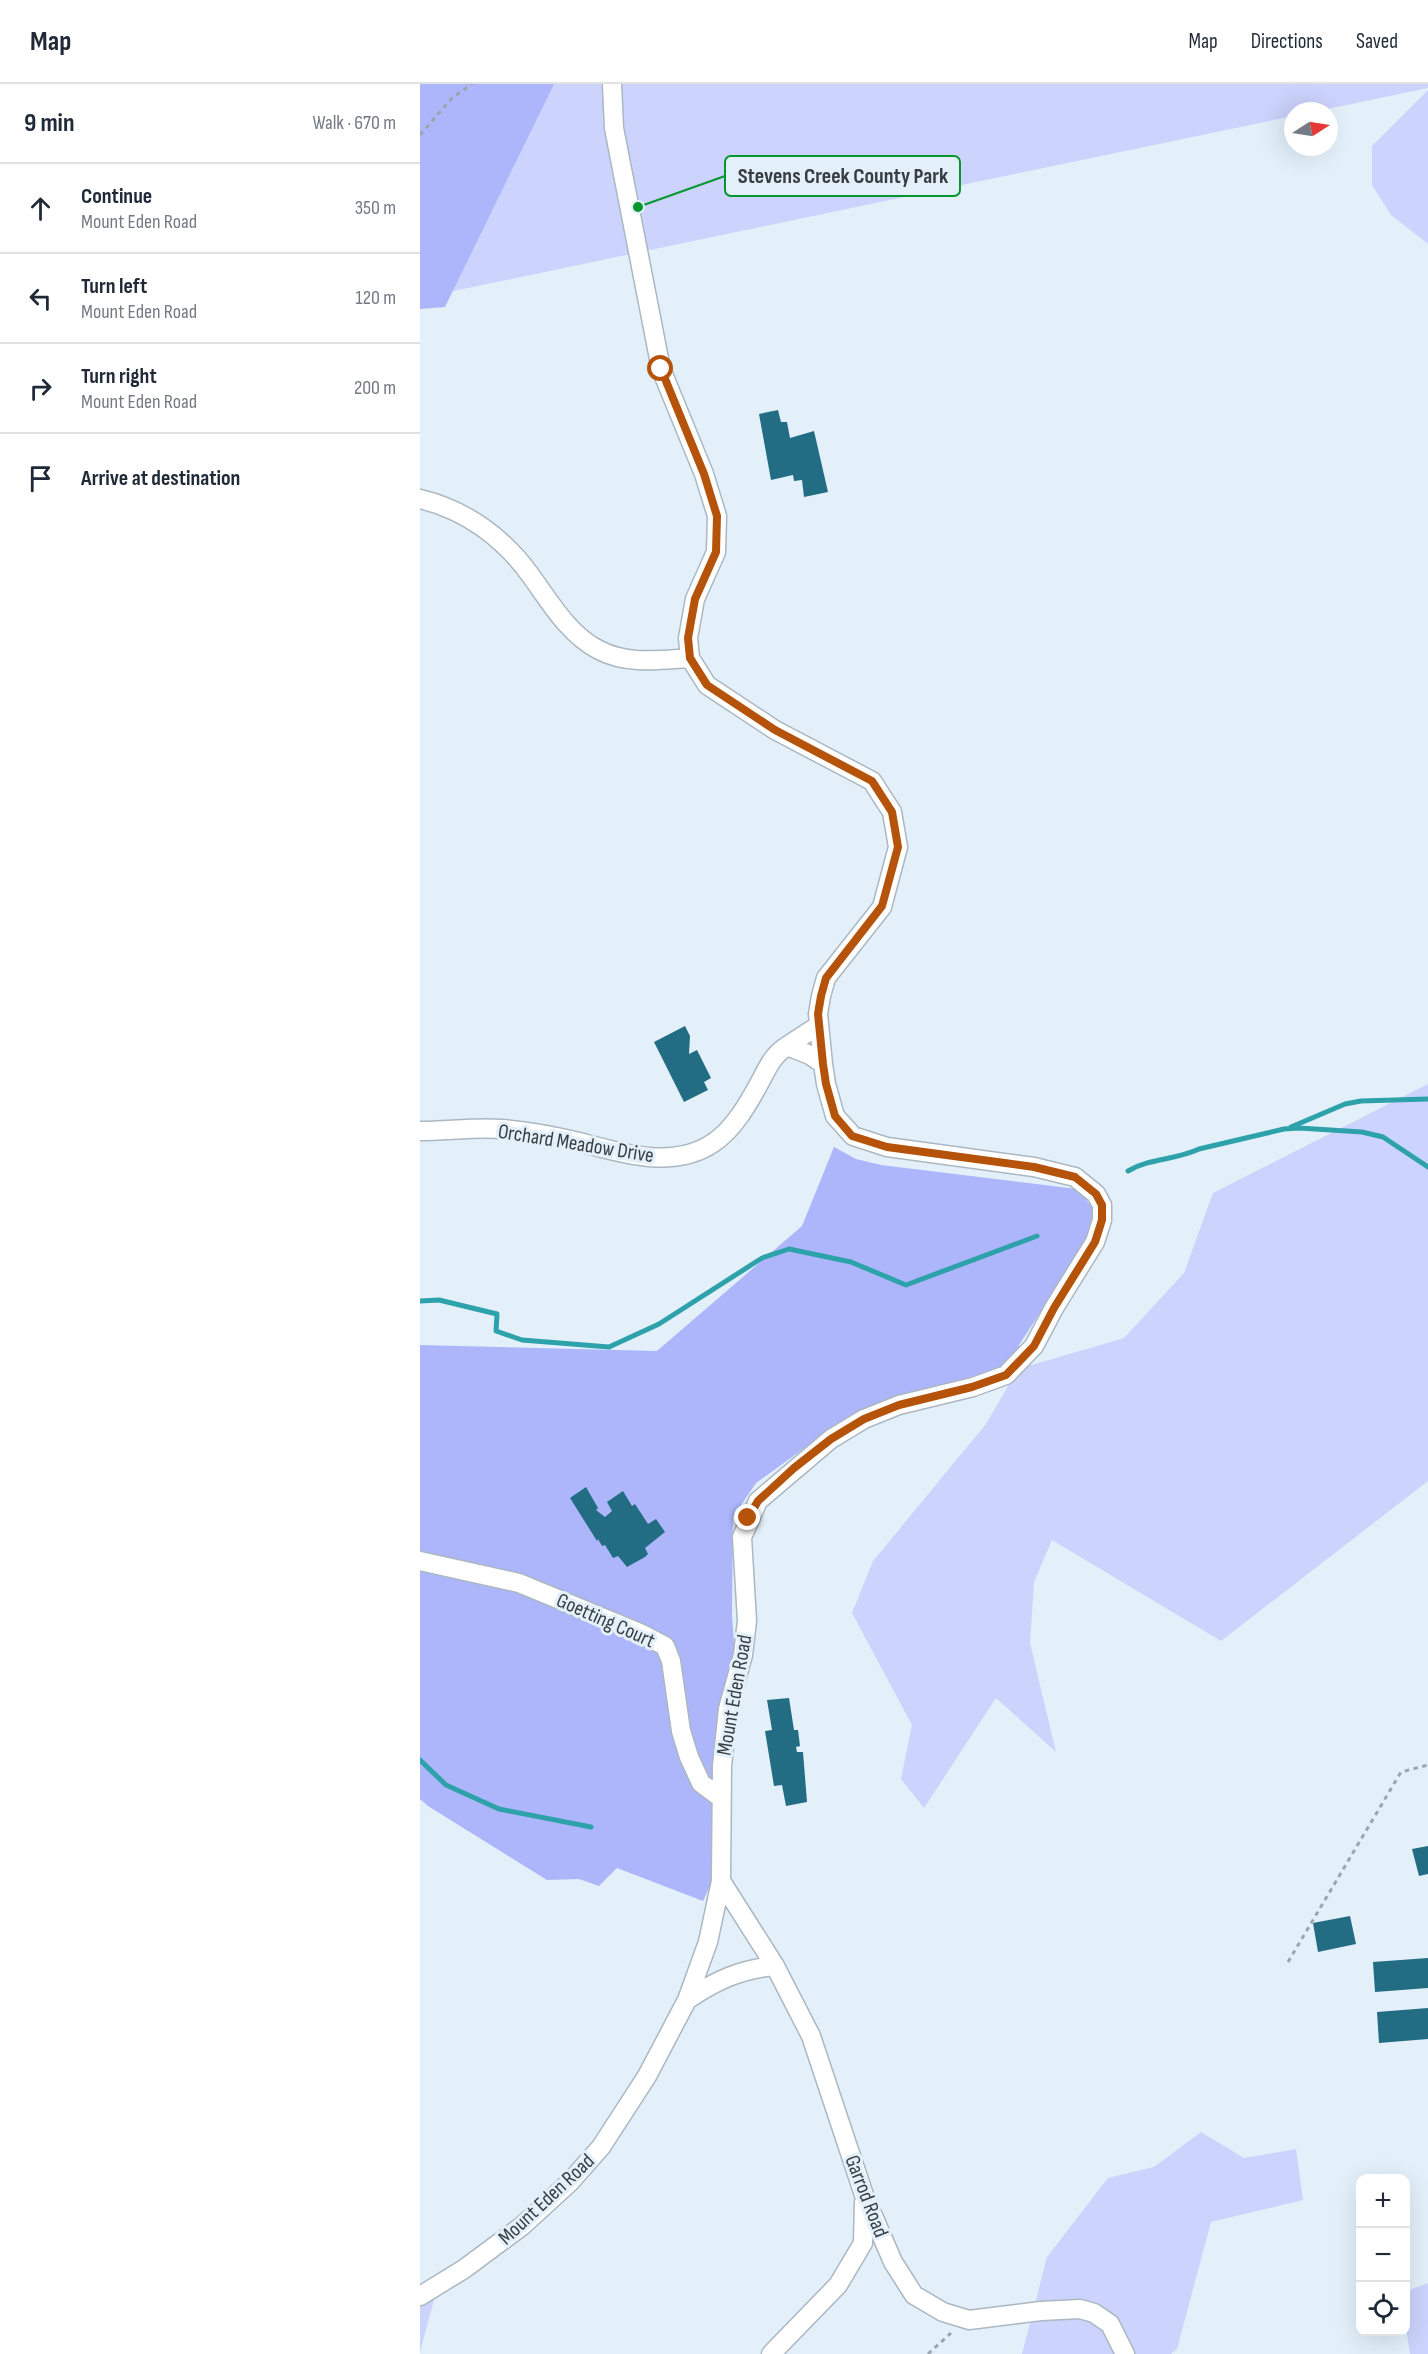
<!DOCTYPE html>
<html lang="en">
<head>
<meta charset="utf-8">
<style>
  :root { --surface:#fff; --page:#f6f6f7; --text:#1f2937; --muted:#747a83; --line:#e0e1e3 }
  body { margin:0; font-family:"Sofia Sans Condensed",sans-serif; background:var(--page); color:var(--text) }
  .controls { position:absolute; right:18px; bottom:18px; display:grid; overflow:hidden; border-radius:12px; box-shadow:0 6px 24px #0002 }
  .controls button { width:54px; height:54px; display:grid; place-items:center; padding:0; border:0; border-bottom:2px solid var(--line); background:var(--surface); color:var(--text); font:30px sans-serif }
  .compass { position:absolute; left:864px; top:18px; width:54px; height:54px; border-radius:50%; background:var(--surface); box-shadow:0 6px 24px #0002; rotate:78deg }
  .stop { position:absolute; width:18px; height:18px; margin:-14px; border:4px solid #b45309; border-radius:50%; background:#fff }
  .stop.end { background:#b45309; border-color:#fff; box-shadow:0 2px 6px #0008 }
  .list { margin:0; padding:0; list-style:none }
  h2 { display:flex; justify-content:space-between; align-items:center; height:78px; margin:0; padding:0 24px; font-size:26px }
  h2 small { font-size:20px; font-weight:400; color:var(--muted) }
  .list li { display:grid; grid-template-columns:39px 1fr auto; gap:18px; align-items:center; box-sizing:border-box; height:90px; padding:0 24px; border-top:2px solid var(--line) }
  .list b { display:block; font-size:22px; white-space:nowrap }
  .list p { margin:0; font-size:20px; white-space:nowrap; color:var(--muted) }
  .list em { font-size:20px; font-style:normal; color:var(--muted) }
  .icon { flex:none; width:33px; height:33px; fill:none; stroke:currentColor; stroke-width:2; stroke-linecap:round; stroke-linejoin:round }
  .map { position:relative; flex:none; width:1008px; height:2270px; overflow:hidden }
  header { display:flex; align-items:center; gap:36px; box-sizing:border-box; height:84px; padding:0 30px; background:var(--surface); border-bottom:2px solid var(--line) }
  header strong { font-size:28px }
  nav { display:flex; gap:33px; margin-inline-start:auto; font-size:21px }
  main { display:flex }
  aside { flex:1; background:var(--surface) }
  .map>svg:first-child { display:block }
</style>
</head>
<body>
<header>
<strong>Map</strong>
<nav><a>Map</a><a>Directions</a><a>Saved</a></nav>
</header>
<main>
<aside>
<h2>9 min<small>Walk · 670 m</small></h2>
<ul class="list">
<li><svg class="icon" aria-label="ahead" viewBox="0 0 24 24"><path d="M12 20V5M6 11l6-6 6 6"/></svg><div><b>Continue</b><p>Mount Eden Road</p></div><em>350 m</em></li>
<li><svg class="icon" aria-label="left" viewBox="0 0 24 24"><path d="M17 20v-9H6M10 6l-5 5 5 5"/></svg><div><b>Turn left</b><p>Mount Eden Road</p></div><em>120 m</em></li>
<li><svg class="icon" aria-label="right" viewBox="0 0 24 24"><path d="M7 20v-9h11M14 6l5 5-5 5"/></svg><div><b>Turn right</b><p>Mount Eden Road</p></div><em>200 m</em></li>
<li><svg class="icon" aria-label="arrive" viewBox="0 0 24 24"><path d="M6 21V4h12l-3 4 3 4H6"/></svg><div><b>Arrive at destination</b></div></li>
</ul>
</aside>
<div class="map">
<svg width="1008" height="2270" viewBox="0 0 1008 2270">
  <rect width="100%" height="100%" fill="#e3f0fa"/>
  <path fill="#ccd3fc" d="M 0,0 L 1008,0 L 1008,4 L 898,27 L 873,27 L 873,32 L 0,214 Z
    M 1008,6 L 1008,160 L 971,131 L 952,101 L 952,62 Z
    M 1008,1000 L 1008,1397 L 801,1557 L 632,1456 L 614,1498 L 610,1559 L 636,1668 L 576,1614 L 504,1724 L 481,1695 L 492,1641 L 432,1529 L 453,1477 L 566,1340 L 598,1285 L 704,1254 L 764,1189 L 793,1109 Z
    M 781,2048 L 824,2074 L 876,2065 L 883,2116 L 791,2138 L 757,2265 L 751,2270 L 602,2270 L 627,2173 L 688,2094 L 734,2083 Z
    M 1008,2199 L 1008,2270 L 990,2270 L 986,2244 L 986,2212 L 992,2205 Z
    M 15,2212 L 0,2268 L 0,2215 Z"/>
  <path fill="#adb6fb" d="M 0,0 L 134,0 L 25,223 L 0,225 Z
    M 414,1063 L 436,1075 L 461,1081 L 657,1105 L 674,1125 L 672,1149 L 599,1261 L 594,1287 L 548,1294 L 485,1311 L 408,1347 L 336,1399 L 313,1433 L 312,1532 L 315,1571 L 294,1794 L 283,1817 L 197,1784 L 179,1802 L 159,1795 L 127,1796 L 8,1722 L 0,1715 L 0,1261 L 237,1267 L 382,1142 Z"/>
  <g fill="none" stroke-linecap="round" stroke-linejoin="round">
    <path stroke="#2ea2aa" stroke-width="5" d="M 871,1043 L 925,1020 L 941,1017 L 1008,1015
      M 708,1087 C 730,1074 756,1076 779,1065 L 864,1045 L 879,1044 L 942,1048 L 963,1053 L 1008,1083
      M 0,1217 L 19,1216 L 77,1230 L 76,1247 L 102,1256 L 189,1263 L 239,1240 L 342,1174 L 369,1165 L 431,1178 L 486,1201 L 617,1152
      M 0,1676 L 26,1701 L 79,1725 L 171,1743"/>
  </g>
  <path fill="#226d83" d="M 358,326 L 361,338 L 367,338 L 370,354 L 394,347 L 408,408 L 384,413 L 382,396 L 374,397 L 373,391 L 351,396 L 339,330 Z
    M 265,942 L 270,952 L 269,970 L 277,966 L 291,994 L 284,998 L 288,1006 L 264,1018 L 234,958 Z
    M 166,1403 L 178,1424 L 176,1426 L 185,1433 L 192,1427 L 187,1418 L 203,1407 L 212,1422 L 215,1420 L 228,1440 L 236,1435 L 245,1448 L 225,1464 L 228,1470 L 225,1473 L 207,1483 L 198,1472 L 193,1474 L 185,1461 L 182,1462 L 178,1455 L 177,1457 L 150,1414 Z
    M 369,1614 L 374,1646 L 378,1646 L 380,1662 L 376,1663 L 377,1668 L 383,1668 L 387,1718 L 366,1722 L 362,1701 L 354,1702 L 345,1647 L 352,1646 L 347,1616 Z
    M 1008,1762 L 1008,1790 L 999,1792 L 992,1765 Z
    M 930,1832 L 936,1860 L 898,1868 L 893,1839 Z
    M 1008,1874 L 1008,1904 L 955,1908 L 953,1878 Z
    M 1008,1924 L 1008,1955 L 959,1959 L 957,1928 Z"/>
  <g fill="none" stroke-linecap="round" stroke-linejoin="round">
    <g stroke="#abb7c1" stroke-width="21">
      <path id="minor" d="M 0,415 C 46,426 84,454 111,492 C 130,518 149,551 179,566 C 208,581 239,576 270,574
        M 367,962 L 399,941
        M 0,1047 C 27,1047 55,1043 82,1045 C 108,1047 134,1052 159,1058 C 201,1069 253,1086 293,1059 C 314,1045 328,1020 340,998 C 348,983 352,972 367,962 L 390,971 L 403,980
        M 0,1477 L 99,1499 L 220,1549 L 245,1562 L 251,1577 L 261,1647 L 269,1673 L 281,1699 L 301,1714
        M 301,1797 L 355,1882 L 391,1952 L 444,2111 L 473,2178 L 494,2211 L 523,2228 L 549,2236 L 621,2227 L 660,2225 L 674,2229 L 690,2240 L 705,2270
        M 267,1916 C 295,1897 320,1885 355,1882
        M 0,2212 L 44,2185 L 102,2142 L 150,2098 L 181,2063 L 227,1992 L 267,1916 L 288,1858 L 301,1797 L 302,1682 L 308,1625 L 323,1571 L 327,1537 L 322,1453 L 338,1417 L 411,1355 L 444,1335 L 479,1321 L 553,1303 L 586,1291 L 614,1262 L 634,1224 L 675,1158 L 682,1136 L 682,1121 L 676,1110 L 655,1093 L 614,1083 L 467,1063 L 433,1052 L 415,1032 L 406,1000 L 403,980 L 398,930 L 401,912 L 406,894 L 462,823 L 478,763 L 472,728 L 452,697 L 355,646 L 287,601 L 270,574 L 268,554 L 275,515 L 296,468 L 297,432 L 284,390 L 241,285 L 194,44 L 192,0
        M 351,2270 L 418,2201 L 443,2159 L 444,2118"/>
    </g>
    <path stroke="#9ca5ad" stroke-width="3" stroke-dasharray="4.5 4.5" stroke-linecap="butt" d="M 0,51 L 32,14 L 52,0
      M 868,1878 L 981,1688 L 1008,1681
      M 508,2270 L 531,2249"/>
    <use href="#minor" stroke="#fff" stroke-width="18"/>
  </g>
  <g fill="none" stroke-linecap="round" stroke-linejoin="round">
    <path stroke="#b45309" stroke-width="8" d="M 241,285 L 284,390 L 297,432 L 296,468 L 275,515 L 268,554 L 270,574 L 287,601 L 355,646 L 452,697 L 472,728 L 478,763 L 462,822 L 406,894 L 401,912 L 398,930 L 403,980 L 406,1000 L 415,1032 L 432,1052 L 467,1063 L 614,1083 L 655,1093 L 676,1110 L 682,1121 L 682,1136 L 675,1158 L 634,1224 L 614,1262 L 586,1291 L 552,1303 L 479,1321 L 444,1335 L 411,1355 L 374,1384 L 338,1417 L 328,1434"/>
  </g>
  <g text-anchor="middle" stroke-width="6" stroke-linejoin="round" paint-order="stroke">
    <g font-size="21" fill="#383d41" stroke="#e3f0fa">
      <text transform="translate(156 1059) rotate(9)" y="7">Orchard Meadow Drive</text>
      <text transform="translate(186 1536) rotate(24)" y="7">Goetting Court</text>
      <text transform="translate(314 1611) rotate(-80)" y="7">Mount Eden Road</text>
      <text transform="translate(447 2112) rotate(69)" y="7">Garrod Road</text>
      <text transform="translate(126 2115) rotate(-43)" y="7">Mount Eden Road</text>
    </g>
  </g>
  <path fill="none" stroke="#05972e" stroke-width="2" d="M218 123L305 92"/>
  <circle fill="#05972e" stroke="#e3f0fa" stroke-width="2" cx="218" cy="123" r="6"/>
  <rect fill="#e3f0fa" stroke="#05972e" stroke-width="2" x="305" y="72" width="235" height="40" rx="6"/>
  <g font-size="22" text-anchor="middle" font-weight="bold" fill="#383d41">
    <text x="423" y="99">Stevens Creek County Park</text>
  </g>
</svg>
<div class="controls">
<button>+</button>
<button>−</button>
<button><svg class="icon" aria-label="locate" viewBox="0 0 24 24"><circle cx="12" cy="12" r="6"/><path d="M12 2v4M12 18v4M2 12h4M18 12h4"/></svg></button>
</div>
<svg class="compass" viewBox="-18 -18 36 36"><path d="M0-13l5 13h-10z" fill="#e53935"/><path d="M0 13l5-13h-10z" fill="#747a83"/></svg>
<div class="stop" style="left:241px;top:285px"></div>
<div class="stop end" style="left:328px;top:1434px"></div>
</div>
</main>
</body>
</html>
